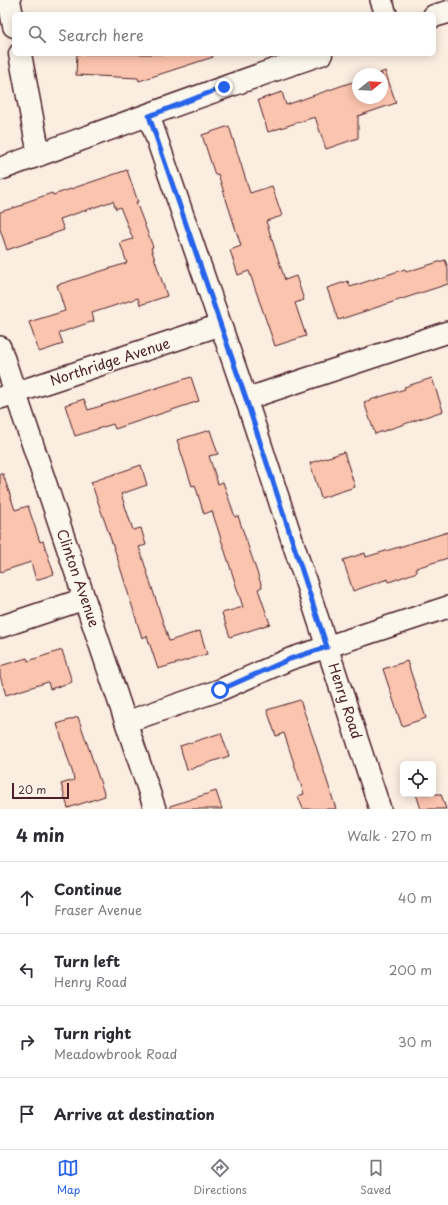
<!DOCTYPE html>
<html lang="en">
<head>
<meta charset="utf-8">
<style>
  :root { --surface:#fff; --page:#f7f7f7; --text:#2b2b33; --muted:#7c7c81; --line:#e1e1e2; --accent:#2563eb }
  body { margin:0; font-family:"Playpen Sans",sans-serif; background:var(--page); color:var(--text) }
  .controls { position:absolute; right:12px; bottom:12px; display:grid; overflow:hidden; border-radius:6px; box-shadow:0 2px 10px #0003 }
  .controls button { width:36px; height:36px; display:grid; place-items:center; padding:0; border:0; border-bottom:1px solid var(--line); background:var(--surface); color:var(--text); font:20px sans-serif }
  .compass { position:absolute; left:352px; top:68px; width:36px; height:36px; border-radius:50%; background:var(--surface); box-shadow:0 2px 10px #0003; rotate:72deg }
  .scale { position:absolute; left:12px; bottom:10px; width:57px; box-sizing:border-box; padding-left:4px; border:2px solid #4a1f2b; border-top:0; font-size:11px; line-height:14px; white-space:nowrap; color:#4a1f2b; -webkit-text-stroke:3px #fbf7ec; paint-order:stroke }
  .stop { position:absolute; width:12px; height:12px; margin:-9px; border:3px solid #2563eb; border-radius:50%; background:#fff }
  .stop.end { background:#2563eb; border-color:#fff; box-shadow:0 1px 4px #0008 }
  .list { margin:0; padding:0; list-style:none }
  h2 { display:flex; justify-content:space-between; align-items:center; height:52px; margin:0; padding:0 16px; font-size:17px }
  h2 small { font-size:13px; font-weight:400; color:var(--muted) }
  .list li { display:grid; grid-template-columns:26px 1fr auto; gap:12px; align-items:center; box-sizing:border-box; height:72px; padding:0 16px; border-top:1px solid var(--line) }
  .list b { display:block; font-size:15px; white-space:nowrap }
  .list p { margin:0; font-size:13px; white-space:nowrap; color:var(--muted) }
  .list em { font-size:13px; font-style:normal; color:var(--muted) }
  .icon { flex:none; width:22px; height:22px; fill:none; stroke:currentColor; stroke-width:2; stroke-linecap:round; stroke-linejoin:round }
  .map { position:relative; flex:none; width:448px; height:809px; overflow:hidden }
  .search { position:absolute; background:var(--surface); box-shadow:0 2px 10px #0003; left:12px; right:12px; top:12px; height:44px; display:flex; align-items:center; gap:10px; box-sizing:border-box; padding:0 14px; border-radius:6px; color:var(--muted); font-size:15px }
  .sheet { height:340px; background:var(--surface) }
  nav { display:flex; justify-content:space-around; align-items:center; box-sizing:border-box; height:56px; border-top:1px solid var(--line); background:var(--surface); font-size:11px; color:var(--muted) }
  nav a { display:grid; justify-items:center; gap:2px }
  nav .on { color:var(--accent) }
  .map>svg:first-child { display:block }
</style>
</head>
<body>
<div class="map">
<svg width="448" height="809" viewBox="0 0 448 809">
  <rect width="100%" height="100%" fill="#fbede0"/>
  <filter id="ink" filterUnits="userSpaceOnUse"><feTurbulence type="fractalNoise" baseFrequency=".025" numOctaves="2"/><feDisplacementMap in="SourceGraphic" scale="8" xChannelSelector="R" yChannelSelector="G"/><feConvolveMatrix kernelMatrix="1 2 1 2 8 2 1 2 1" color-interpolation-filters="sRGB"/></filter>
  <g filter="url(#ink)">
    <path fill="#fbc4ae" stroke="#4a1f2b" d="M 77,54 L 212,54 L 213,57 L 139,81 L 138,78 L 76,75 Z
      M 385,71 L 396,103 L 358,116 L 358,138 L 326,149 L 315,117 L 268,132 L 258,100 L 282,92 L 286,105 L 358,80 L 358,98 L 382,98 L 382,74 L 378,74 Z
      M 229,126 L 250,193 L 272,186 L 282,216 L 266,221 L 285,280 L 296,276 L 304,300 L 295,303 L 306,336 L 275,346 L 249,271 L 238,275 L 230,250 L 241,246 L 218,174 L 215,175 L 202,135 Z
      M 127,170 L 138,202 L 136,202 L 153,247 L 151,248 L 167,296 L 140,305 L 138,298 L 92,313 L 94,321 L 59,333 L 63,344 L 39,352 L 29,322 L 65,311 L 57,285 L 127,263 L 120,243 L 133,239 L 120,207 L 116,209 L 113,201 L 60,219 L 64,230 L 7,250 L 0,229 L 0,212 L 23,205 L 23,203 L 52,193 L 53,195 Z
      M 445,260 L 448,268 L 448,284 L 338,320 L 327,288 L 348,281 L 350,287 L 405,269 L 406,272 Z
      M 191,377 L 199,401 L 115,429 L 113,424 L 75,436 L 65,405 L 84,399 L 88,410 Z
      M 432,378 L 443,411 L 375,434 L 364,402 L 405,389 L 404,387 Z
      M 210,430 L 218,454 L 209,456 L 218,484 L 223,482 L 235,517 L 238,516 L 262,587 L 258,589 L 270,624 L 230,637 L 222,613 L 243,607 L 212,511 L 204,514 L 195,485 L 192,486 L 177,440 Z
      M 344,452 L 355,487 L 321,498 L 310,463 Z
      M 141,465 L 147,485 L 121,494 L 133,530 L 141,528 L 146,545 L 139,547 L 169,641 L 200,631 L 207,654 L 158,669 L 147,636 L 142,638 L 116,554 L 91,482 Z
      M 0,474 L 3,474 L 15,510 L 28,506 L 40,542 L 43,541 L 54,574 L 36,580 L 31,562 L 0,572 Z
      M 448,532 L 448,558 L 416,568 L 417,572 L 389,582 L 388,579 L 353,591 L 343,560 L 365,553 L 366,557 Z
      M 62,650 L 72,682 L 50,689 L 48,682 L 6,695 L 0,676 L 0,666 L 27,658 L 28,661 Z
      M 407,661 L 426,718 L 402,726 L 383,669 Z
      M 300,700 L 315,743 L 336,809 L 303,809 L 298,796 L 304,794 L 284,733 L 276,736 L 267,710 Z
      M 78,717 L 105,796 L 68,808 L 61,784 L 74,780 L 73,774 L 57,724 Z
      M 221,733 L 229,756 L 187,770 L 180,746 Z
      M 216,791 L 222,809 L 170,809 L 170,806 Z
      M 416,794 L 441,794 L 446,809 L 421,809 Z"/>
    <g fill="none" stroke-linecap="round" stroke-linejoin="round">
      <g stroke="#4a1f2b" stroke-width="24">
        <path id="street" d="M 381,0 L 386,14
          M 149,116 L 246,399 L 380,809
          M 0,347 L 155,809
          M 0,398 L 220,325
          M 246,399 L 448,332
          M 0,627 L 84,599
          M 126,722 L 220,690 L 290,659 L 448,607"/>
      </g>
      <g stroke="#4a1f2b" stroke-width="25">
        <path id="secondary" d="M 9,0 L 14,26
          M 434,16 L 448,12
          M 20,54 L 39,155
          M 0,169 C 107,130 213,90 321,54"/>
      </g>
      <use href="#street" stroke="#fbf7ec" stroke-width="21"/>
      <use href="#secondary" stroke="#fbf7ec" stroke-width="22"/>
    </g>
  </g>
  <g fill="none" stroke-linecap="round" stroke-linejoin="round" filter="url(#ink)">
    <path stroke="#2563eb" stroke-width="5" d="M 220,690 L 290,659 L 327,647 L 246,399 L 149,116 L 224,87"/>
  </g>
  <g text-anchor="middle" stroke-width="3" stroke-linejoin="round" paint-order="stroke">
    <g font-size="14" fill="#4a1f2b" stroke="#fbf7ec">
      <text transform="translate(110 362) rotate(-18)" y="5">Northridge Avenue</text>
      <text transform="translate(78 578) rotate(71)" y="5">Clinton Avenue</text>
      <text transform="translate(345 701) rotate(72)" y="5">Henry Road</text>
    </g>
  </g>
</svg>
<div class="controls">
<button><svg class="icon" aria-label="locate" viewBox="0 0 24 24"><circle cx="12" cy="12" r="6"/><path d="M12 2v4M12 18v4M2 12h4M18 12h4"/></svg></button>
</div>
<svg class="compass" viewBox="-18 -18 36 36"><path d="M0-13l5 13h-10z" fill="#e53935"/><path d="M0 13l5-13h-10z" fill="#7c7c81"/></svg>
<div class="scale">20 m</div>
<div class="stop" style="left:220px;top:690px"></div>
<div class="stop end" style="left:224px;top:87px"></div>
<div class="search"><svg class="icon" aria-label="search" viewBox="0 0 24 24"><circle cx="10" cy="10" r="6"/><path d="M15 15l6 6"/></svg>Search here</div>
</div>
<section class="sheet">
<h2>4 min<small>Walk · 270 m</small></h2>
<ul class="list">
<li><svg class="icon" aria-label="ahead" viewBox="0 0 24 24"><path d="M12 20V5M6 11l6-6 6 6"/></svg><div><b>Continue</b><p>Fraser Avenue</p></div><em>40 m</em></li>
<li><svg class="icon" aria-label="left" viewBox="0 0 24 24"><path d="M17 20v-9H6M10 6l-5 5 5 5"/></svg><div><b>Turn left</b><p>Henry Road</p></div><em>200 m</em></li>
<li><svg class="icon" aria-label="right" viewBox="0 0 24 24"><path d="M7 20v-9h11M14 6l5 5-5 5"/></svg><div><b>Turn right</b><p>Meadowbrook Road</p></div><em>30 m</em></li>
<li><svg class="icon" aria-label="arrive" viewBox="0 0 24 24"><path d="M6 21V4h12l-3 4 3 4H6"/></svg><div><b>Arrive at destination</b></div></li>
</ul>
</section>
<nav>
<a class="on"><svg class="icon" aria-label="map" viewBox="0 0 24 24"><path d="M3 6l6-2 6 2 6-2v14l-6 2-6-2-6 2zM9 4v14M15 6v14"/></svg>Map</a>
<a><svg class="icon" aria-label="directions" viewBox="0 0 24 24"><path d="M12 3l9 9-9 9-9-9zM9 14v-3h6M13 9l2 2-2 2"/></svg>Directions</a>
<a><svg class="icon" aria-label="saved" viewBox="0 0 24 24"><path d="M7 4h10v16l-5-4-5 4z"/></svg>Saved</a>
</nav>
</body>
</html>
